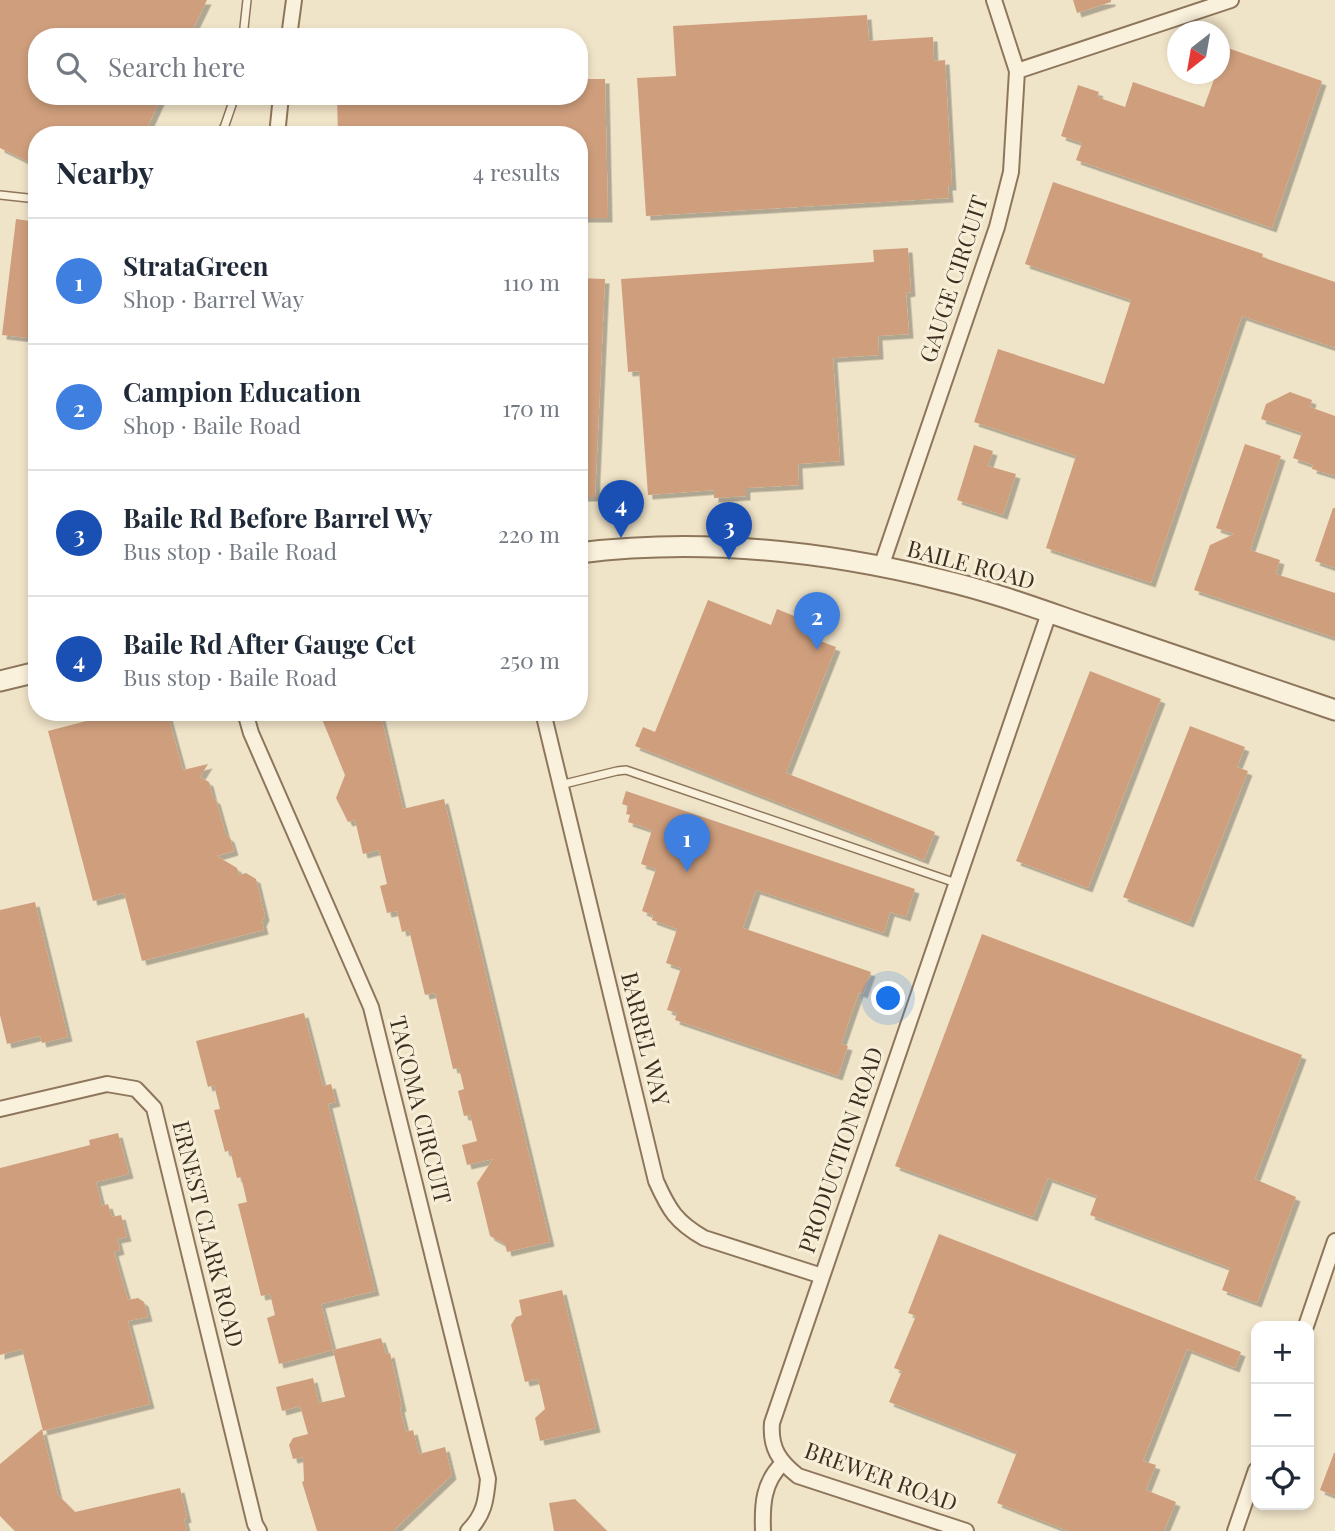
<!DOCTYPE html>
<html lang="en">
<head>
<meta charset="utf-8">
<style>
  :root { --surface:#fff; --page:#f6f6f7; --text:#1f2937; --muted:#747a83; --line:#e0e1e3; --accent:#9e2a2b }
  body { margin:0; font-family:"Playfair Display",serif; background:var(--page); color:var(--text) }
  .controls { position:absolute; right:21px; bottom:21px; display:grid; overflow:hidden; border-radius:14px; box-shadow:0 4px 10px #0003 }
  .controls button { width:63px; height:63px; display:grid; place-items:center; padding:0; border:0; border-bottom:2px solid var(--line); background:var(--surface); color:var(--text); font:35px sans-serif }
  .compass { position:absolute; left:1167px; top:21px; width:63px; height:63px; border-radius:50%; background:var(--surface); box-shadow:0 4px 10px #0003; rotate:211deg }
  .you { position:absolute; left:889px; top:999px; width:24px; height:24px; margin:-18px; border:5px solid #fff; border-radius:50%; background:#1a73e8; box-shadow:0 0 0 10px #1a73e833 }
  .badge { display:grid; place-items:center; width:46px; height:46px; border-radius:50%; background:var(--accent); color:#fff; font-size:23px; font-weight:700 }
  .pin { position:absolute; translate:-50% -58px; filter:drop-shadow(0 2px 4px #0008) }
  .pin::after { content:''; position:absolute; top:37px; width:24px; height:21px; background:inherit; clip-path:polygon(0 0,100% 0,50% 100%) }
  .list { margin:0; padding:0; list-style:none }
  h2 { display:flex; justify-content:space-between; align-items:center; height:91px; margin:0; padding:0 28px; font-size:30px }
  h2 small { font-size:23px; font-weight:400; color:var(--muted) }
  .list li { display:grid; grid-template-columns:46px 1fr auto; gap:21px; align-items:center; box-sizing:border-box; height:126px; padding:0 28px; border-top:2px solid var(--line) }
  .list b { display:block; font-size:26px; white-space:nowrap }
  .list p { margin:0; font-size:23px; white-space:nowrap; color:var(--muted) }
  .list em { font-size:23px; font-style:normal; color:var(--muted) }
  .icon { flex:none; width:38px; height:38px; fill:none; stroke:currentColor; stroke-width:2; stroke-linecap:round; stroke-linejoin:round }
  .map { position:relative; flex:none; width:1335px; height:1531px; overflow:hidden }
  .search { position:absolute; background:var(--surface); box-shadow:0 4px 10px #0003; left:28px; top:28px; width:560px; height:77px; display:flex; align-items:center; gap:18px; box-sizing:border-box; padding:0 24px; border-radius:28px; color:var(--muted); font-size:26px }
  .panel { position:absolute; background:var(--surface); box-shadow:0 4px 10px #0003; left:28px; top:126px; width:560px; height:595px; border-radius:28px }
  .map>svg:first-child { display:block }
</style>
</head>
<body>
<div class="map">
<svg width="1335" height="1531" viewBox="0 0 1335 1531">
  <defs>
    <filter id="shadow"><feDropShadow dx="4.5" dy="4.5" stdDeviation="0" flood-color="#0004"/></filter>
  </defs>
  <rect width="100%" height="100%" fill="#f0e4c8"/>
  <path fill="#cf9f7d" filter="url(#shadow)" d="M 0,0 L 207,0 L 189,37 L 37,37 L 37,96 L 162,96 L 144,135 L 37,135 L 37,166 L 0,148 Z
    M 1073,0 L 1111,0 L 1111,2 L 1077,13 Z
    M 867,15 L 869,41 L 933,37 L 934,61 L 945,60 L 952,186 L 948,186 L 949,198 L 646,216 L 637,78 L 676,76 L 673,26 Z
    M 1225,47 L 1322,81 L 1272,228 L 1076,160 L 1082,143 L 1061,136 L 1078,85 L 1099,92 L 1097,97 L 1125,107 L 1133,82 L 1204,107 L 1216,74 L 1220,74 L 1220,63 Z
    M 579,79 L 605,79 L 608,218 L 579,218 L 579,135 L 338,135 L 337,96 L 579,96 Z
    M 1053,182 L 1263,254 L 1262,257 L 1335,282 L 1335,348 L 1242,316 L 1151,583 L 1046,548 L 1076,456 L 974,422 L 998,349 L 1104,384 L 1131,300 L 1025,264 Z
    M 16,219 L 37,222 L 37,339 L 2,335 Z
    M 908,248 L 911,292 L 906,293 L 909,334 L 878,336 L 879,355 L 833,358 L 840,461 L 798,464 L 799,485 L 746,488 L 746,496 L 714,498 L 714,490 L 648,495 L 639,371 L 628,372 L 621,279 L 874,262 L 873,250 Z
    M 579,278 L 605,279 L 595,497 L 579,497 Z
    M 1290,392 L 1312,400 L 1310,407 L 1335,416 L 1335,476 L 1312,469 L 1313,465 L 1293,458 L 1302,433 L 1261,419 L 1266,404 Z
    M 1245,444 L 1281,456 L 1250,550 L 1280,560 L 1276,574 L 1335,593 L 1335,638 L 1194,590 L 1210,545 L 1234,534 L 1216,528 Z
    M 974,445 L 993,451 L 988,466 L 1016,474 L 1003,515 L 957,500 Z
    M 1333,508 L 1335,508 L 1335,568 L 1315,561 Z
    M 708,600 L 771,625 L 777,609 L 809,622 L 804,635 L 836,647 L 786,773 L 935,832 L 924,860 L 635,746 L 643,727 L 655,732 Z
    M 1090,671 L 1161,699 L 1088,888 L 1016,861 Z
    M 121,712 L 167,712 L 183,770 L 208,764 L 200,777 L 209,782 L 213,798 L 216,800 L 226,835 L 230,838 L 234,851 L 217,856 L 237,868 L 239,875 L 246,873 L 256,879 L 265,916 L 262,922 L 264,930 L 142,961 L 124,893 L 93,901 L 48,731 Z
    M 319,712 L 380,712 L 403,809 L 444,799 L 550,1242 L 507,1252 L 505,1244 L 490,1236 L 477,1183 L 493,1159 L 467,1165 L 462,1145 L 477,1141 L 470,1115 L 464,1116 L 458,1091 L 464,1089 L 459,1068 L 453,1069 L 435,993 L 425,995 L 409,930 L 402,932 L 397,911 L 387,913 L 380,886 L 387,884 L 379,850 L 363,854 L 355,820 L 348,822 L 336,798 L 345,775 Z
    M 1190,726 L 1245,747 L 1237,767 L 1248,771 L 1189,923 L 1123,897 Z
    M 626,791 L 915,889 L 906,917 L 890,912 L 884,933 L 756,890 L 743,928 L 871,972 L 863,994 L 859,992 L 841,1044 L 848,1046 L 838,1076 L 675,1020 L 677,1013 L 667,1010 L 681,968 L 666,963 L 677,929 L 652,920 L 653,915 L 642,911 L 656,869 L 641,864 L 652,830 L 628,822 L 630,815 L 626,814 L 628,806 L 622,804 Z
    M 35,902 L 68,1037 L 42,1043 L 40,1036 L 7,1044 L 0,1015 L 0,910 Z
    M 982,934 L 1302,1055 L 1255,1179 L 1296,1197 L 1257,1303 L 1222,1290 L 1230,1268 L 1090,1215 L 1097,1196 L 1048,1178 L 1033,1217 L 895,1166 Z
    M 304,1013 L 323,1086 L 331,1084 L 336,1102 L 328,1104 L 375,1291 L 321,1304 L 333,1350 L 279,1364 L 267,1318 L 275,1315 L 270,1294 L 261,1296 L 238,1204 L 247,1202 L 241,1177 L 237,1178 L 230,1150 L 225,1152 L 214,1110 L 220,1109 L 214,1085 L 208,1087 L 196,1041 Z
    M 118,1133 L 129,1174 L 96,1182 L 102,1206 L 108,1204 L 112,1217 L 121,1215 L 127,1237 L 117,1239 L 120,1250 L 114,1252 L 128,1300 L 138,1298 L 144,1302 L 148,1317 L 128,1321 L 150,1404 L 43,1431 L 22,1349 L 0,1355 L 0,1168 L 90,1145 L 89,1140 Z
    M 939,1234 L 1241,1352 L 1235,1368 L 1187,1349 L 1143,1461 L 1156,1465 L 1146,1490 L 1176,1502 L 1164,1531 L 1068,1531 L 997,1503 L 1017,1452 L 889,1402 L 902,1371 L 894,1368 L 916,1316 L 908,1313 Z
    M 562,1290 L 596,1428 L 540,1441 L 535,1418 L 545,1409 L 538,1379 L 525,1382 L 511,1325 L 516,1317 L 522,1315 L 519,1300 Z
    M 381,1338 L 386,1354 L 390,1353 L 402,1407 L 400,1408 L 406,1432 L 413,1430 L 419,1454 L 445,1447 L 452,1475 L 393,1531 L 317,1531 L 302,1482 L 304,1481 L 303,1457 L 293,1459 L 289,1445 L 293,1438 L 308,1434 L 300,1406 L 282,1411 L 276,1387 L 313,1378 L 319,1403 L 345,1397 L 333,1350 Z
    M 42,1429 L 58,1495 L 75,1512 L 180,1488 L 187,1518 L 184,1519 L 187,1531 L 15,1531 L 0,1516 L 0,1464 Z
    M 1334,1453 L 1335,1453 L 1335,1496 L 1320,1490 Z
    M 575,1499 L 607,1531 L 554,1531 L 549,1503 Z"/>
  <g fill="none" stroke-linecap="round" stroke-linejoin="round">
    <g stroke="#8d765c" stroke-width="10">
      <path id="service" d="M 243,37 L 247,0
        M 220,135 L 225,125 L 235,96
        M 0,195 L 37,199
        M 560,785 L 617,771 L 626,770 L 956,883"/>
    </g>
    <g stroke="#8d765c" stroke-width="18">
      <path id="minor" d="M 289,37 L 294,0
        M 1017,71 L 1231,0
        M 277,135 L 281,96
        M 881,567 L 997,227 L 1011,172 L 1017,71 L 994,0
        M 245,712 L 251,733 L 371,1007 L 488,1479 C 486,1501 484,1515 468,1531
        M 543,712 L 656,1181 C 669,1210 676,1222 704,1238 L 822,1276
        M 0,1109 L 107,1084 L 136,1089 L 154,1108 L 255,1524 L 259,1531
        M 1306,1326 L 1335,1241
        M 763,1531 C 762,1505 763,1482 783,1463
        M 966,1531 L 798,1476 C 779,1461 770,1448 772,1423 L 1049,613
        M 1235,1531 L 1256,1470"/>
    </g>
    <g stroke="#8d765c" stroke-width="23">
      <path id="tertiary" d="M 579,553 C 699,538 825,551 942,580 C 994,592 1044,611 1094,628 C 1174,655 1255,683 1335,710
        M 0,681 L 37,672"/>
    </g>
    <use href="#service" stroke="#faf1dc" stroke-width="7"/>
    <use href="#minor" stroke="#faf1dc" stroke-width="14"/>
    <use href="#tertiary" stroke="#faf1dc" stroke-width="19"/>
  </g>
  <g text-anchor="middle" stroke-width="6" stroke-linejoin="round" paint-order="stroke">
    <g font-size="23" fill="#3d2e20" stroke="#f7eed8">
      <text transform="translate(954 279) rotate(-72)" y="8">GAUGE CIRCUIT</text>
      <text transform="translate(971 565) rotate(15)" y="8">BAILE ROAD</text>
      <text transform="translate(645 1039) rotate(76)" y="8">BARREL WAY</text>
      <text transform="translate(420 1110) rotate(76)" y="8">TACOMA CIRCUIT</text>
      <text transform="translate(841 1150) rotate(-71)" y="8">PRODUCTION ROAD</text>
      <text transform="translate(208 1234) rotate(76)" y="8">ERNEST CLARK ROAD</text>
      <text transform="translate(881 1477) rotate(20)" y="8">BREWER ROAD</text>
    </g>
  </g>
</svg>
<div class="controls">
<button>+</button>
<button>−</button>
<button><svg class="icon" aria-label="locate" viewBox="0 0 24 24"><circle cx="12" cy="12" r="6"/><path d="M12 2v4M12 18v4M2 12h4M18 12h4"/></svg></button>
</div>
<svg class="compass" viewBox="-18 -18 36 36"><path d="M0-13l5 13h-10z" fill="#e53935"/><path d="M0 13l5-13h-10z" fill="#747a83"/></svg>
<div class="you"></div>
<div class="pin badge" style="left:687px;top:872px;background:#3f7fe0">1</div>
<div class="pin badge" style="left:817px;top:650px;background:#3f7fe0">2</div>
<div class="pin badge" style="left:729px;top:560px;background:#1a4fb4">3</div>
<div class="pin badge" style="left:621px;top:538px;background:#1a4fb4">4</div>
<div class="search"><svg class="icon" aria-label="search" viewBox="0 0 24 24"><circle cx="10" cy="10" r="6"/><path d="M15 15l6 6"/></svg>Search here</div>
<section class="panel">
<h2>Nearby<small>4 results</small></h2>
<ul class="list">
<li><span class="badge" style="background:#3f7fe0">1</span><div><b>StrataGreen</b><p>Shop · Barrel Way</p></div><em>110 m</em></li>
<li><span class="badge" style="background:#3f7fe0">2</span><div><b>Campion Education</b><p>Shop · Baile Road</p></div><em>170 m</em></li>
<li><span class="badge" style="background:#1a4fb4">3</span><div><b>Baile Rd Before Barrel Wy</b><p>Bus stop · Baile Road</p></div><em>220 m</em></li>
<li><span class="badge" style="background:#1a4fb4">4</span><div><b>Baile Rd After Gauge Cct</b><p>Bus stop · Baile Road</p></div><em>250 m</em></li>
</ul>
</section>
</div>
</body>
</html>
